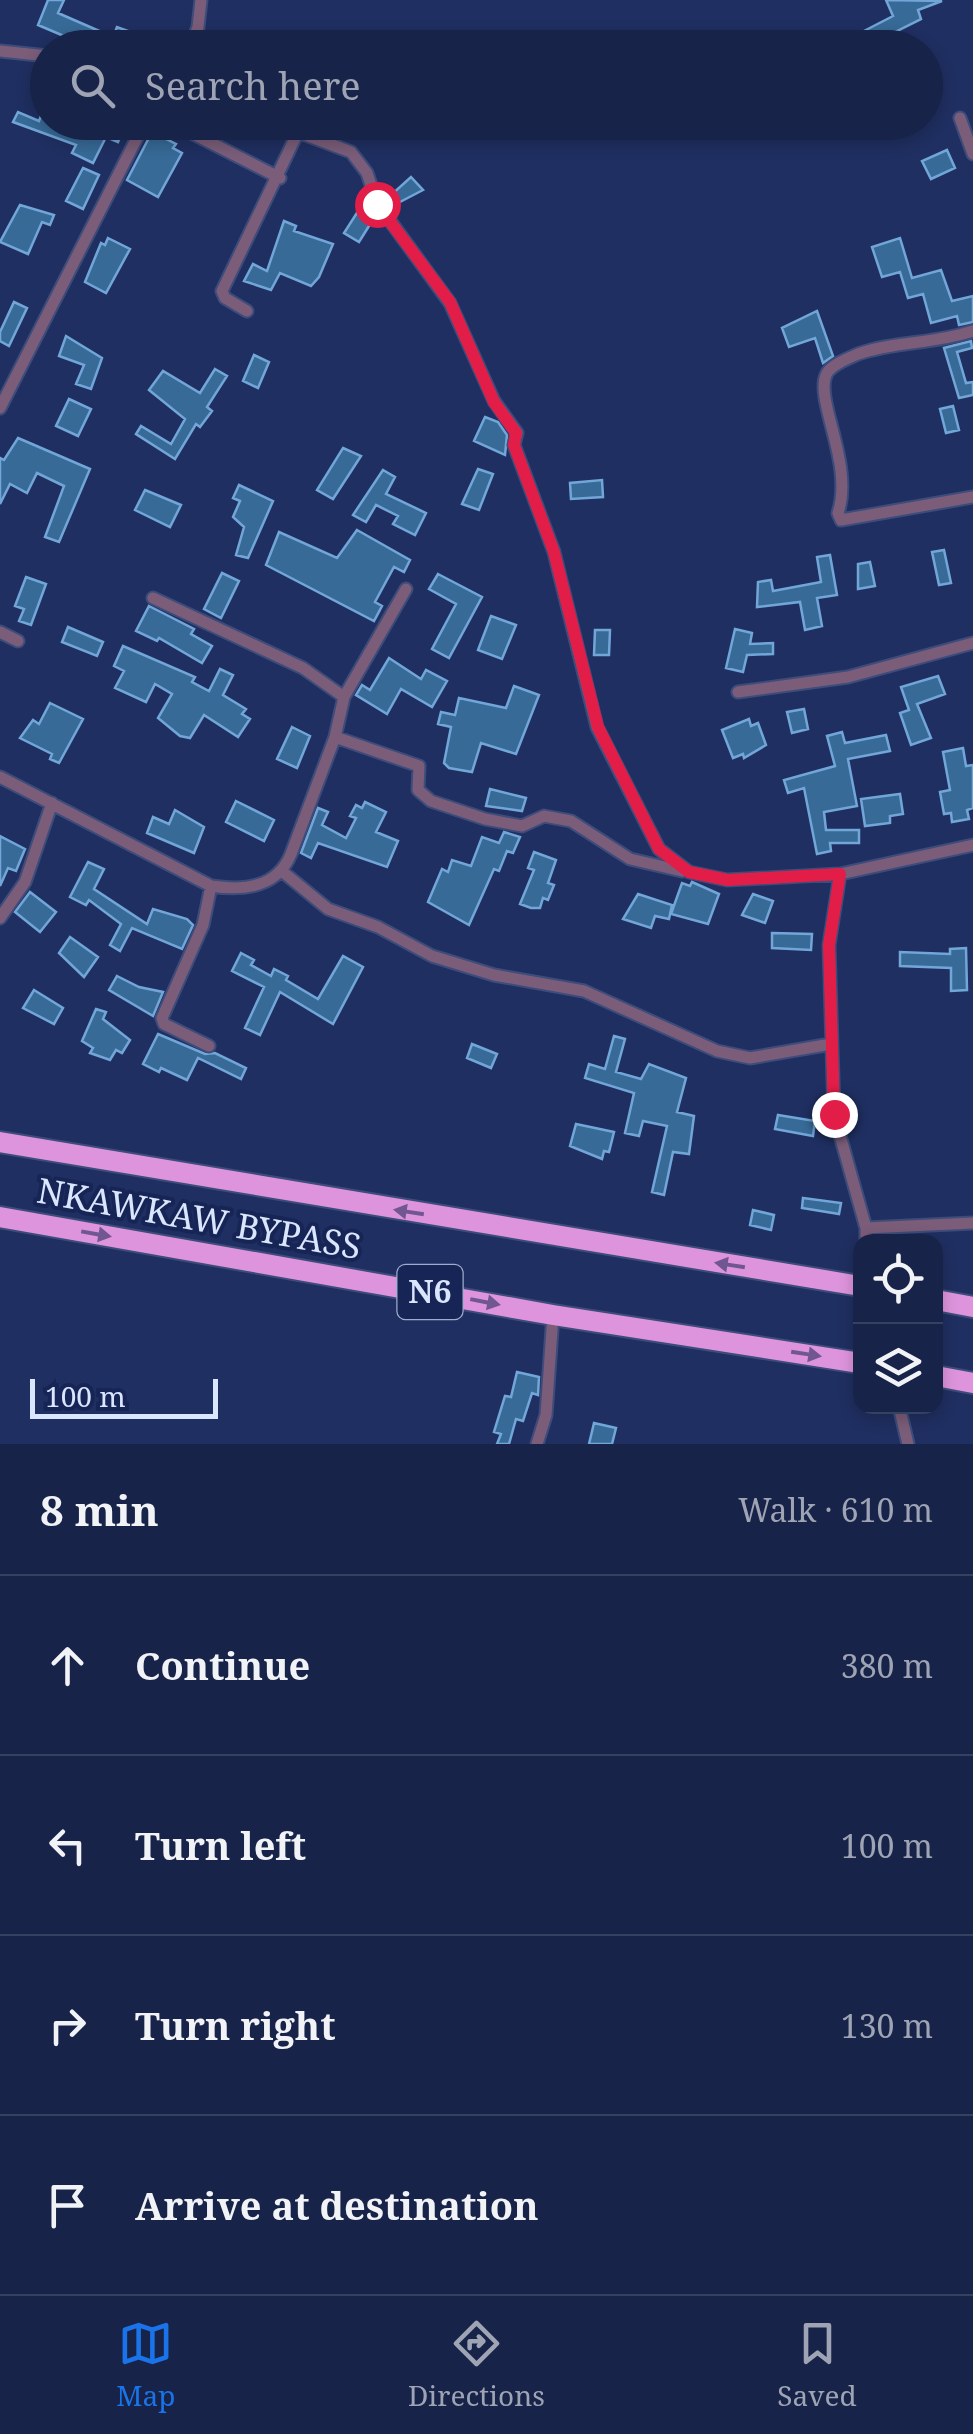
<!DOCTYPE html>
<html lang="en">
<head>
<meta charset="utf-8">
<style>
  :root { --surface:#172349; --page:#202b50; --text:#f1f3f6; --muted:#9ea4b4; --line:#364061; --accent:#1a73e8 }
  body { margin:0; font-family:"Noto Serif",serif; background:var(--page); color:var(--text) }
  .controls { position:absolute; right:30px; bottom:30px; display:grid; overflow:hidden; border-radius:20px; box-shadow:0 5px 15px #0003 }
  .controls button { width:90px; height:90px; display:grid; place-items:center; padding:0; border:0; border-bottom:2px solid var(--line); background:var(--surface); color:var(--text); font:50px sans-serif }
  .scale { position:absolute; left:30px; bottom:25px; width:188px; box-sizing:border-box; padding-left:10px; border:5px solid #dae5fe; border-top:0; font-size:28px; line-height:35px; white-space:nowrap; color:#dae5fe; -webkit-text-stroke:8px #162556; paint-order:stroke }
  .stop { position:absolute; width:30px; height:30px; margin:-22px; border:8px solid #e11d48; border-radius:50%; background:#fff }
  .stop.end { background:#e11d48; border-color:#fff; box-shadow:0 2px 10px #0008 }
  .list { margin:0; padding:0; list-style:none }
  h2 { display:flex; justify-content:space-between; align-items:center; height:130px; margin:0; padding:0 40px; font-size:42px }
  h2 small { font-size:32px; font-weight:400; color:var(--muted) }
  .list li { display:grid; grid-template-columns:65px 1fr auto; gap:30px; align-items:center; box-sizing:border-box; height:180px; padding:0 40px; border-top:2px solid var(--line) }
  .list b { display:block; font-size:38px; white-space:nowrap }
  .list em { font-size:32px; font-style:normal; color:var(--muted) }
  .icon { flex:none; width:55px; height:55px; fill:none; stroke:currentColor; stroke-width:2; stroke-linecap:round; stroke-linejoin:round }
  .map { position:relative; flex:none; width:973px; height:1444px; overflow:hidden }
  .search { position:absolute; background:var(--surface); box-shadow:0 5px 15px #0003; left:30px; right:30px; top:30px; height:110px; display:flex; align-items:center; gap:25px; box-sizing:border-box; padding:0 35px; border-radius:55px; color:var(--muted); font-size:38px }
  .sheet { height:850px; background:var(--surface) }
  nav { display:flex; justify-content:space-around; align-items:center; box-sizing:border-box; height:140px; border-top:2px solid var(--line); background:var(--surface); font-size:28px; color:var(--muted) }
  nav a { display:grid; justify-items:center; gap:5px }
  nav .on { color:var(--accent) }
  .map>svg:first-child { display:block }
</style>
</head>
<body>
<div class="map">
<svg width="973" height="1444" viewBox="0 0 973 1444">
  <rect width="100%" height="100%" fill="#1f2f61"/>
  <path fill="#376a97" stroke="#72a6d8" stroke-width="2.5" d="M 48,0 L 64,0 L 58,13 L 113,37 L 117,27 L 128,31 L 124,41 L 139,48 L 92,48 L 38,25 Z
    M 886,0 L 942,1 L 918,10 L 921,19 L 863,48 L 831,48 L 893,16 Z
    M 47,100 L 48,122 L 126,122 L 118,142 L 106,137 L 93,163 L 72,153 L 76,145 L 13,122 L 18,112 L 39,121 Z
    M 152,132 L 176,144 L 173,148 L 182,153 L 158,197 L 127,180 Z
    M 947,150 L 955,168 L 931,179 L 922,161 Z
    M 83,168 L 99,175 L 83,209 L 66,201 Z
    M 411,177 L 423,190 L 398,203 L 391,195 Z
    M 20,205 L 54,215 L 50,225 L 42,222 L 28,254 L 0,242 Z
    M 360,208 L 374,218 L 359,242 L 344,233 Z
    M 284,221 L 296,226 L 294,231 L 333,244 L 319,277 L 311,286 L 280,273 L 271,290 L 244,281 L 253,264 L 267,271 Z
    M 108,238 L 130,249 L 106,293 L 85,282 L 101,243 L 105,245 Z
    M 900,238 L 912,278 L 941,270 L 952,301 L 973,296 L 973,322 L 959,325 L 957,316 L 931,323 L 923,294 L 908,298 L 900,272 L 882,277 L 872,247 Z
    M 14,302 L 27,308 L 9,346 L 0,341 L 0,332 Z
    M 817,311 L 833,356 L 823,363 L 815,338 L 789,347 L 782,328 Z
    M 66,336 L 102,358 L 91,389 L 76,384 L 84,365 L 59,356 Z
    M 971,341 L 972,348 L 957,352 L 966,383 L 973,382 L 973,395 L 959,398 L 944,348 Z
    M 254,355 L 269,362 L 258,388 L 243,381 Z
    M 215,369 L 227,376 L 207,407 L 212,411 L 200,427 L 196,424 L 175,459 L 136,434 L 141,426 L 171,444 L 185,419 L 149,390 L 163,371 L 200,393 Z
    M 69,399 L 91,409 L 78,436 L 56,426 Z
    M 953,406 L 959,430 L 946,433 L 940,409 Z
    M 485,417 L 498,422 L 507,435 L 505,455 L 474,441 Z
    M 18,438 L 90,469 L 59,542 L 45,537 L 64,486 L 37,473 L 27,493 L 10,484 L 0,504 L 0,458 L 4,460 Z
    M 343,448 L 361,456 L 333,499 L 317,490 Z
    M 478,469 L 493,474 L 479,510 L 462,504 Z
    M 383,470 L 395,477 L 386,494 L 426,513 L 415,535 L 393,524 L 398,516 L 376,505 L 366,522 L 353,515 Z
    M 602,480 L 603,497 L 571,499 L 570,483 Z
    M 239,485 L 273,501 L 248,558 L 236,555 L 244,527 L 233,517 L 240,501 L 233,498 Z
    M 145,490 L 181,505 L 170,527 L 135,510 Z
    M 357,530 L 410,560 L 404,572 L 394,567 L 375,602 L 382,606 L 374,621 L 266,565 L 279,532 L 337,558 Z
    M 944,550 L 951,583 L 939,585 L 932,552 Z
    M 830,555 L 837,595 L 817,598 L 822,626 L 805,630 L 800,602 L 757,607 L 758,582 L 771,580 L 773,591 L 821,582 L 817,557 Z
    M 870,562 L 875,586 L 858,589 L 858,564 Z
    M 222,573 L 239,581 L 221,618 L 204,609 Z
    M 438,574 L 482,597 L 449,658 L 432,649 L 456,604 L 429,589 Z
    M 26,577 L 46,584 L 31,625 L 19,621 L 24,609 L 15,606 Z
    M 149,606 L 194,629 L 191,634 L 212,646 L 202,663 L 159,638 L 157,641 L 136,631 Z
    M 491,616 L 516,625 L 502,659 L 478,650 Z
    M 68,627 L 103,642 L 97,656 L 62,642 Z
    M 735,629 L 752,633 L 750,644 L 773,643 L 773,654 L 747,655 L 743,672 L 726,668 Z
    M 595,630 L 610,630 L 609,655 L 594,655 Z
    M 123,646 L 195,677 L 192,682 L 209,691 L 220,669 L 233,675 L 223,695 L 246,709 L 242,714 L 250,719 L 238,737 L 204,715 L 190,738 L 180,736 L 158,718 L 172,694 L 155,684 L 146,702 L 115,688 L 124,671 L 114,666 Z
    M 389,658 L 421,679 L 426,670 L 447,681 L 432,707 L 401,689 L 387,714 L 356,695 L 362,685 L 370,690 Z
    M 938,676 L 945,694 L 917,704 L 931,738 L 911,745 L 900,713 L 909,710 L 901,687 Z
    M 514,686 L 539,695 L 516,754 L 481,743 L 472,772 L 449,768 L 444,763 L 451,727 L 438,724 L 441,712 L 455,715 L 459,698 L 506,708 Z
    M 50,703 L 83,719 L 59,763 L 50,759 L 52,754 L 20,738 L 33,720 L 39,724 Z
    M 804,709 L 808,729 L 792,733 L 787,712 Z
    M 749,719 L 751,726 L 758,723 L 766,745 L 744,758 L 743,754 L 733,758 L 722,730 Z
    M 292,727 L 310,736 L 297,768 L 277,759 Z
    M 842,732 L 845,743 L 886,735 L 890,751 L 848,759 L 857,806 L 824,812 L 826,830 L 859,830 L 859,843 L 830,843 L 831,851 L 817,854 L 804,788 L 788,793 L 784,780 L 835,766 L 827,736 Z
    M 963,748 L 966,766 L 973,765 L 973,808 L 967,810 L 969,819 L 952,822 L 951,813 L 944,814 L 940,792 L 950,790 L 943,752 Z
    M 490,789 L 526,798 L 522,811 L 486,806 Z
    M 900,794 L 903,814 L 890,816 L 890,823 L 865,826 L 861,799 Z
    M 236,801 L 274,820 L 264,841 L 226,822 Z
    M 365,802 L 386,812 L 376,832 L 398,841 L 387,867 L 318,843 L 311,858 L 301,853 L 318,808 L 328,812 L 322,825 L 346,838 L 356,818 L 350,816 L 356,805 L 362,808 Z
    M 175,810 L 204,827 L 194,853 L 147,833 L 153,817 L 169,824 Z
    M 504,832 L 520,837 L 513,853 L 507,851 L 499,871 L 494,869 L 469,925 L 428,902 L 442,869 L 448,872 L 452,860 L 471,866 L 482,837 L 499,843 Z
    M 0,836 L 25,849 L 16,871 L 8,868 L 0,886 Z
    M 534,852 L 556,860 L 548,883 L 554,885 L 548,900 L 543,898 L 540,908 L 531,908 L 520,904 L 534,870 L 528,868 Z
    M 88,862 L 104,869 L 94,889 L 147,924 L 153,909 L 187,919 L 193,925 L 182,949 L 132,928 L 120,951 L 110,945 L 121,924 L 89,900 L 86,905 L 70,897 Z
    M 692,882 L 719,894 L 708,924 L 671,914 L 682,883 L 690,886 Z
    M 30,892 L 56,912 L 40,932 L 15,912 Z
    M 638,894 L 672,905 L 669,919 L 655,916 L 651,928 L 623,919 Z
    M 753,894 L 773,901 L 765,923 L 742,915 Z
    M 772,933 L 812,934 L 811,950 L 772,948 Z
    M 70,937 L 98,957 L 84,977 L 59,953 Z
    M 966,948 L 967,990 L 951,991 L 951,968 L 900,966 L 900,952 L 950,954 L 950,949 Z
    M 241,953 L 254,960 L 251,965 L 271,976 L 274,969 L 288,976 L 286,980 L 318,999 L 343,956 L 363,967 L 333,1024 L 280,992 L 260,1035 L 245,1028 L 264,987 L 232,971 Z
    M 117,976 L 139,987 L 163,992 L 153,1016 L 109,990 Z
    M 34,990 L 63,1008 L 54,1024 L 23,1008 Z
    M 96,1009 L 106,1012 L 103,1019 L 130,1040 L 122,1053 L 116,1050 L 110,1060 L 90,1053 L 93,1048 L 82,1041 Z
    M 158,1034 L 205,1054 L 215,1053 L 246,1068 L 241,1079 L 198,1058 L 187,1080 L 161,1068 L 159,1072 L 143,1064 Z
    M 614,1036 L 625,1039 L 616,1072 L 641,1079 L 649,1064 L 686,1078 L 677,1112 L 694,1116 L 689,1154 L 673,1152 L 664,1195 L 652,1192 L 667,1126 L 643,1121 L 639,1136 L 625,1133 L 634,1093 L 585,1078 L 589,1064 L 605,1069 Z
    M 472,1044 L 497,1054 L 491,1068 L 467,1058 Z
    M 778,1115 L 815,1121 L 813,1136 L 775,1129 Z
    M 576,1124 L 614,1132 L 609,1152 L 604,1151 L 602,1159 L 570,1146 Z
    M 803,1198 L 841,1203 L 839,1214 L 802,1208 Z
    M 753,1210 L 774,1215 L 771,1230 L 750,1225 Z
    M 517,1372 L 539,1377 L 538,1395 L 532,1393 L 523,1421 L 516,1419 L 509,1444 L 497,1444 L 501,1434 L 494,1432 L 505,1396 L 511,1397 Z
    M 594,1423 L 616,1428 L 612,1444 L 589,1444 Z"/>
  <g fill="none" stroke-linecap="round" stroke-linejoin="round">
    <g stroke="#3d4c7a" stroke-width="15">
      <path id="street" d="M 190,48 L 198,27 L 201,0
        M 0,51 L 48,56
        M 960,118 L 973,154
        M 170,122 L 280,178
        M 247,311 L 225,298 L 222,291 L 298,132 L 351,152 L 367,173 L 377,203 L 450,303 L 494,401 L 517,433 L 514,445 L 554,552 L 597,727 L 659,849 L 689,872 L 727,880 L 840,874
        M 973,331 C 935,344 895,341 858,354 C 849,358 830,365 826,375 C 815,401 854,464 838,513 L 841,520 L 973,497
        M 0,408 L 145,122
        M 153,598 L 303,668 L 344,697
        M 0,632 L 18,641
        M 738,692 L 848,677 L 973,643
        M 335,737 L 419,766 L 418,790 L 431,801 L 485,819 L 522,826 L 544,816 L 571,821 L 630,859 L 682,871
        M 0,777 L 211,886 C 244,891 277,888 291,854 L 335,737 L 344,697 L 406,589
        M 283,872 L 328,909 L 378,927 L 432,956 L 494,975 L 584,991 L 717,1051 L 750,1058 L 831,1044
        M 0,918 L 25,882 L 52,803
        M 209,1046 L 164,1024 L 162,1018 L 203,925 L 211,886
        M 866,1228 L 973,1223
        M 866,1242 L 866,1228 L 834,1114 L 829,945 L 840,874 L 973,845
        M 899,1406 L 908,1444
        M 537,1444 L 546,1415 L 553,1315"/>
    </g>
    <g stroke="#3d4c7a" stroke-width="24">
      <path id="highway" d="M 0,1142 L 860,1286
        M 0,1217 L 553,1315 L 860,1363
        M 936,1300 L 973,1307
        M 936,1376 L 973,1383"/>
    </g>
    <use href="#street" stroke="#7b5d7a" stroke-width="11"/>
    <use href="#highway" stroke="#de94dc" stroke-width="20"/>
  </g>
  <defs><path id="oneway-solid" d="M-6-.8H1V-3.2L6.5 0L1 3.2V.8H-6Z" transform="scale(2.5)"/></defs>
  <g fill="#705792">
    <use href="#oneway-solid" transform="translate(409 1212) rotate(-171)"/>
    <use href="#oneway-solid" transform="translate(96 1234) rotate(10)"/>
    <use href="#oneway-solid" transform="translate(730 1265) rotate(-171)"/>
    <use href="#oneway-solid" transform="translate(485 1302) rotate(11)"/>
    <use href="#oneway-solid" transform="translate(806 1354) rotate(9)"/>
  </g>
  <g fill="none" stroke-linecap="round" stroke-linejoin="round">
    <path stroke="#e11d48" stroke-width="12" d="M 377,204 L 450,302 L 494,402 L 516,433 L 514,445 L 554,552 L 598,727 L 659,849 L 689,872 L 728,880 L 840,874 L 829,945 L 834,1114"/>
  </g>
  <g text-anchor="middle" stroke-width="8" stroke-linejoin="round" paint-order="stroke">
    <rect fill="#162556" stroke="#9fabcc" stroke-width="2.5" x="397.5" y="1265" width="65" height="54" rx="8"/>
    <g font-size="32" font-weight="bold" fill="#dae5fe">
      <text x="430" y="1303">N6</text>
    </g>
    <g font-size="35" fill="#dae5fe" stroke="#162556">
      <text transform="translate(199 1219) rotate(10)" y="12">NKAWKAW BYPASS</text>
    </g>
  </g>
</svg>
<div class="controls">
<button><svg class="icon" aria-label="locate" viewBox="0 0 24 24"><circle cx="12" cy="12" r="6"/><path d="M12 2v4M12 18v4M2 12h4M18 12h4"/></svg></button>
<button><svg class="icon" aria-label="layers" viewBox="0 0 24 24"><path d="M12 4l9 5-9 5-9-5zM3 14l9 5 9-5"/></svg></button>
</div>
<div class="scale">100 m</div>
<div class="stop" style="left:377px;top:204px"></div>
<div class="stop end" style="left:834px;top:1114px"></div>
<div class="search"><svg class="icon" aria-label="search" viewBox="0 0 24 24"><circle cx="10" cy="10" r="6"/><path d="M15 15l6 6"/></svg>Search here</div>
</div>
<section class="sheet">
<h2>8 min<small>Walk · 610 m</small></h2>
<ul class="list">
<li><svg class="icon" aria-label="ahead" viewBox="0 0 24 24"><path d="M12 20V5M6 11l6-6 6 6"/></svg><div><b>Continue</b></div><em>380 m</em></li>
<li><svg class="icon" aria-label="left" viewBox="0 0 24 24"><path d="M17 20v-9H6M10 6l-5 5 5 5"/></svg><div><b>Turn left</b></div><em>100 m</em></li>
<li><svg class="icon" aria-label="right" viewBox="0 0 24 24"><path d="M7 20v-9h11M14 6l5 5-5 5"/></svg><div><b>Turn right</b></div><em>130 m</em></li>
<li><svg class="icon" aria-label="arrive" viewBox="0 0 24 24"><path d="M6 21V4h12l-3 4 3 4H6"/></svg><div><b>Arrive at destination</b></div></li>
</ul>
</section>
<nav>
<a class="on"><svg class="icon" aria-label="map" viewBox="0 0 24 24"><path d="M3 6l6-2 6 2 6-2v14l-6 2-6-2-6 2zM9 4v14M15 6v14"/></svg>Map</a>
<a><svg class="icon" aria-label="directions" viewBox="0 0 24 24"><path d="M12 3l9 9-9 9-9-9zM9 14v-3h6M13 9l2 2-2 2"/></svg>Directions</a>
<a><svg class="icon" aria-label="saved" viewBox="0 0 24 24"><path d="M7 4h10v16l-5-4-5 4z"/></svg>Saved</a>
</nav>
</body>
</html>
